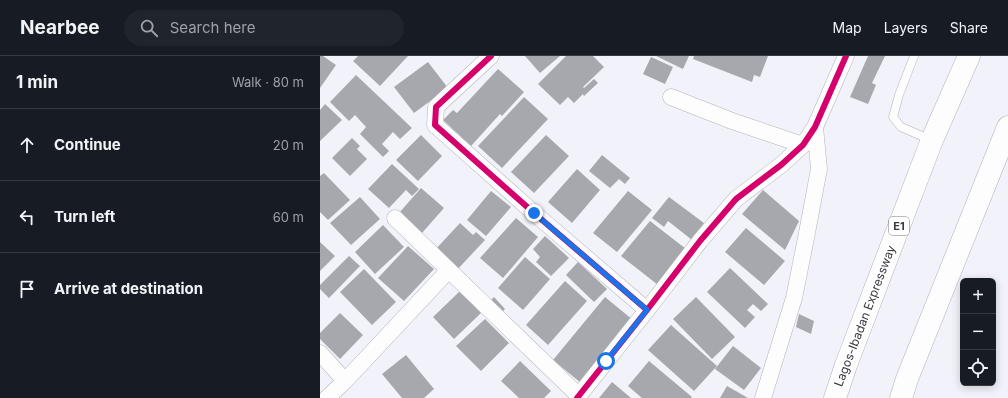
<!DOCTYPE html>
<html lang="en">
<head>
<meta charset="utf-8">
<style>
  :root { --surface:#171b24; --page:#20242c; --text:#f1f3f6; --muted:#9ea1a6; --line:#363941 }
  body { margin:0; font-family:Inter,sans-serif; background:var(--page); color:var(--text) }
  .controls { position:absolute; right:12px; bottom:12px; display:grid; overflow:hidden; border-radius:6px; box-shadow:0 2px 10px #0003 }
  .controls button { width:36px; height:36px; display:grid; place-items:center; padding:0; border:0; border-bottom:1px solid var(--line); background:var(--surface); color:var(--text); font:20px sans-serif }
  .stop { position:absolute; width:12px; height:12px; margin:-9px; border:3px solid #1a73e8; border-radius:50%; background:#fff }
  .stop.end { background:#1a73e8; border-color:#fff; box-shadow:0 1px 4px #0008 }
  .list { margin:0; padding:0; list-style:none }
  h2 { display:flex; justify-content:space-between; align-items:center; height:52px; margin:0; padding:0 16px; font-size:17px }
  h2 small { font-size:13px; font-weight:400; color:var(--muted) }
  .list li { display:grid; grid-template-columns:26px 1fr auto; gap:12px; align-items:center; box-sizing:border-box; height:72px; padding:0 16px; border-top:1px solid var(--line) }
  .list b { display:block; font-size:15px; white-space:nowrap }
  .list em { font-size:13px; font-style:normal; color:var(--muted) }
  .icon { flex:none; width:22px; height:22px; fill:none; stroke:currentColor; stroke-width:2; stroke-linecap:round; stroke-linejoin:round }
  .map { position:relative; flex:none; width:688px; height:342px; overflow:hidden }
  header { display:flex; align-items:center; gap:24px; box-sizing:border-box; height:56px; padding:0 20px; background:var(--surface); border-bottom:1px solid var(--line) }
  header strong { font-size:19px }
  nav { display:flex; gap:22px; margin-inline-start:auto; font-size:14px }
  .search { width:280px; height:36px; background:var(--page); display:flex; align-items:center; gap:10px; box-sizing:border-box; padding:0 14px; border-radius:22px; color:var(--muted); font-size:15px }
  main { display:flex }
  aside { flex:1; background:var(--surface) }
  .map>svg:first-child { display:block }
</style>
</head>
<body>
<header>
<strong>Nearbee</strong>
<div class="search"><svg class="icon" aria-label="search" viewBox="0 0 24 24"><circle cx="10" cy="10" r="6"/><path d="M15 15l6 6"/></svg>Search here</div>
<nav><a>Map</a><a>Layers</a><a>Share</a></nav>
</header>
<main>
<aside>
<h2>1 min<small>Walk · 80 m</small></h2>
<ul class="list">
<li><svg class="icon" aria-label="ahead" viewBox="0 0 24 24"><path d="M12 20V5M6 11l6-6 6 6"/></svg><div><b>Continue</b></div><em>20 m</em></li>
<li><svg class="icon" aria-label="left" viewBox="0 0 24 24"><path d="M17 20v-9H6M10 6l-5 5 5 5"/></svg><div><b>Turn left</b></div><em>60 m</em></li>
<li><svg class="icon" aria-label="arrive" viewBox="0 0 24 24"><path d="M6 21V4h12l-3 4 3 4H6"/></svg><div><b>Arrive at destination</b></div></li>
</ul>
</aside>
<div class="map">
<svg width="688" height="342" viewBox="0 0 688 342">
  <rect width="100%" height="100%" fill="#f2f3fa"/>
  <path fill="#a7a8ad" d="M 0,0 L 3,0 L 16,9 L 0,32 Z
    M 38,0 L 88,0 L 60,30 L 33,5 Z
    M 205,0 L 240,0 L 220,17 Z
    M 246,0 L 273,0 L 284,11 L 263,31 L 264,32 L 274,23 L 278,27 L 264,40 L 263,38 L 254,47 L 248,41 L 240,49 L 218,28 Z
    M 336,0 L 369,0 L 363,13 Z
    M 374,0 L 448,0 L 440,21 L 434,19 L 432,26 L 373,3 Z
    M 548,0 L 565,0 L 552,27 L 556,29 L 548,48 L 530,41 Z
    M 331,1 L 353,11 L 345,28 L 323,18 Z
    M 108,6 L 128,32 L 94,57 L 74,31 Z
    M 178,13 L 204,36 L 182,60 L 180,58 L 151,90 L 123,64 L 133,54 L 137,57 Z
    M 36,19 L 92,72 L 80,83 L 73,76 L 62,88 L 69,95 L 63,101 L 40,78 L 46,71 L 35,59 L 29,65 L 10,46 Z
    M 204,41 L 228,63 L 182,112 L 158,90 Z
    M 5,48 L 22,64 L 0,85 L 0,54 Z
    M 101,79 L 122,100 L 98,125 L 76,104 Z
    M 226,79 L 249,100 L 214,137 L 191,116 Z
    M 32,82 L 40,90 L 37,93 L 47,103 L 30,120 L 12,102 Z
    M 282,99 L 310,122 L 305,128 L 299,123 L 290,132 L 269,115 Z
    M 72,108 L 99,133 L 92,140 L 86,134 L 69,152 L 48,133 Z
    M 257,113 L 280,134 L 252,167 L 228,146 Z
    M 4,117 L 30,144 L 8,164 L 0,156 L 0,120 Z
    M 101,132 L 124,152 L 102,177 L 79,157 Z
    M 443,134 L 479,165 L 465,194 L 422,158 Z
    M 171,135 L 191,151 L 166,180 L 147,164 Z
    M 308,135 L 332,154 L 297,196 L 273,177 Z
    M 40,141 L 60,163 L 31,189 L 10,167 Z
    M 349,141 L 384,167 L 372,184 L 348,165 L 344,171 L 332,162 Z
    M 196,162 L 218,181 L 183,222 L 160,202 Z
    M 330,165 L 366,193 L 338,229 L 301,200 Z
    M 140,167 L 153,179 L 156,176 L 165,184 L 136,215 L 114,195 Z
    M 63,169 L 84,191 L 55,218 L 35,196 Z
    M 426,172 L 465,205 L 444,229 L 405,196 Z
    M 225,180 L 249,202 L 231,220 L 216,206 L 220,201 L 213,193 Z
    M 0,186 L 15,200 L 0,215 Z
    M 88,190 L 114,213 L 84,245 L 58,222 Z
    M 29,200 L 40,210 L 9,242 L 0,233 L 0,229 Z
    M 205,201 L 230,223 L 203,254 L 178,232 Z
    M 258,206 L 287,233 L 274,246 L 246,219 Z
    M 410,212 L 448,248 L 441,255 L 433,248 L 427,254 L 435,261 L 425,272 L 387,236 Z
    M 44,213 L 76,246 L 52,269 L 20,236 Z
    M 245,225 L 267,245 L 228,289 L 206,269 Z
    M 140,235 L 161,257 L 134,283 L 113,261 Z
    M 174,241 L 185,253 L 179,259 L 168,247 Z
    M 285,241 L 313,264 L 261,327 L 233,304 Z
    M 376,241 L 415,281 L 392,303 L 353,263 Z
    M 20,257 L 43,279 L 20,303 L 0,283 L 0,277 Z
    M 479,258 L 494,265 L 491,278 L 476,271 Z
    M 165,263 L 189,287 L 161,315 L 136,290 Z
    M 351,269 L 397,310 L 374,335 L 328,294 Z
    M 413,290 L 441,312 L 424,334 L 395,313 Z
    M 86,299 L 114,333 L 104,342 L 82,342 L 62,318 Z
    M 200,305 L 231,335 L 224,342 L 199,342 L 181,325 Z
    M 329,305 L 372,341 L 371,342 L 322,342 L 308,330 Z
    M 292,326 L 311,342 L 279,342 Z
    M 407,330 L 428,342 L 400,342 Z"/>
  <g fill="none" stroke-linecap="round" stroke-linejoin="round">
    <g stroke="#b2b3b8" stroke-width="9">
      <path id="lane" d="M 594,0 L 579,39 L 573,61 L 581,71 L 611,84"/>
    </g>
    <g stroke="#b2b3b8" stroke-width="17">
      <path id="street" d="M 171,0 L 116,51 L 115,69 L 214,157 L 327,254
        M 351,41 L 412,65 L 483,89
        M 75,162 L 259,340
        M 0,297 L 25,325
        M 7,342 L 25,325 L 128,215
        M 257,342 L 327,254 L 380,185 L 416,143 L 461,109 L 483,89 L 495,71 L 526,0
        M 443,342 L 474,242 L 486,182 L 499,113 L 495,71"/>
    </g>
    <g stroke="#b2b3b8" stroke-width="23">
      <path id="highway" d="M 515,342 L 526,309 L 612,84 L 649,0
        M 581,342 L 587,323 L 688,71"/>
    </g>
    <use href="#lane" stroke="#fdfdfe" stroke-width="8"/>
    <use href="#street" stroke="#fdfdfe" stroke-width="16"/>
    <use href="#highway" stroke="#fdfdfe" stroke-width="22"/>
    <g stroke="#fff" stroke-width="8">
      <path id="cycleway" d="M 171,0 L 116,51 L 115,69 L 214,157 L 327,254
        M 257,342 L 327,254 L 380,185 L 416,143 L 461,109 L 483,89 L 495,71 L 526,0"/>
    </g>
    <use href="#cycleway" stroke="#d6006c" stroke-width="6"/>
  </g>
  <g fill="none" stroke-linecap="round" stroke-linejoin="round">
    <path stroke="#1a73e8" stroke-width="5" d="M 214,157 L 327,254 L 286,305"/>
  </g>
  <g text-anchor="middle" stroke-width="4" stroke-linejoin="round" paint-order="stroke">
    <rect fill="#fff" stroke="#747579" stroke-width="1" x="569" y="161" width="20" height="18" rx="3"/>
    <g font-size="11" font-weight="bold" fill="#393a3f">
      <text x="579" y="174">E1</text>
    </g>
    <g font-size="12" fill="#393a3f" stroke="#fff">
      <text transform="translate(545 260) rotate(-69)" y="4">Lagos-Ibadan Expressway</text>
    </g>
  </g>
</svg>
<div class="controls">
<button>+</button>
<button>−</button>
<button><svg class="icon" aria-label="locate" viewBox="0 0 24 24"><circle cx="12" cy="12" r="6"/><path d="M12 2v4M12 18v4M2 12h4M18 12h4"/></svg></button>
</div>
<div class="stop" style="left:286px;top:305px"></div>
<div class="stop end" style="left:214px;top:157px"></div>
</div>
</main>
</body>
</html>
